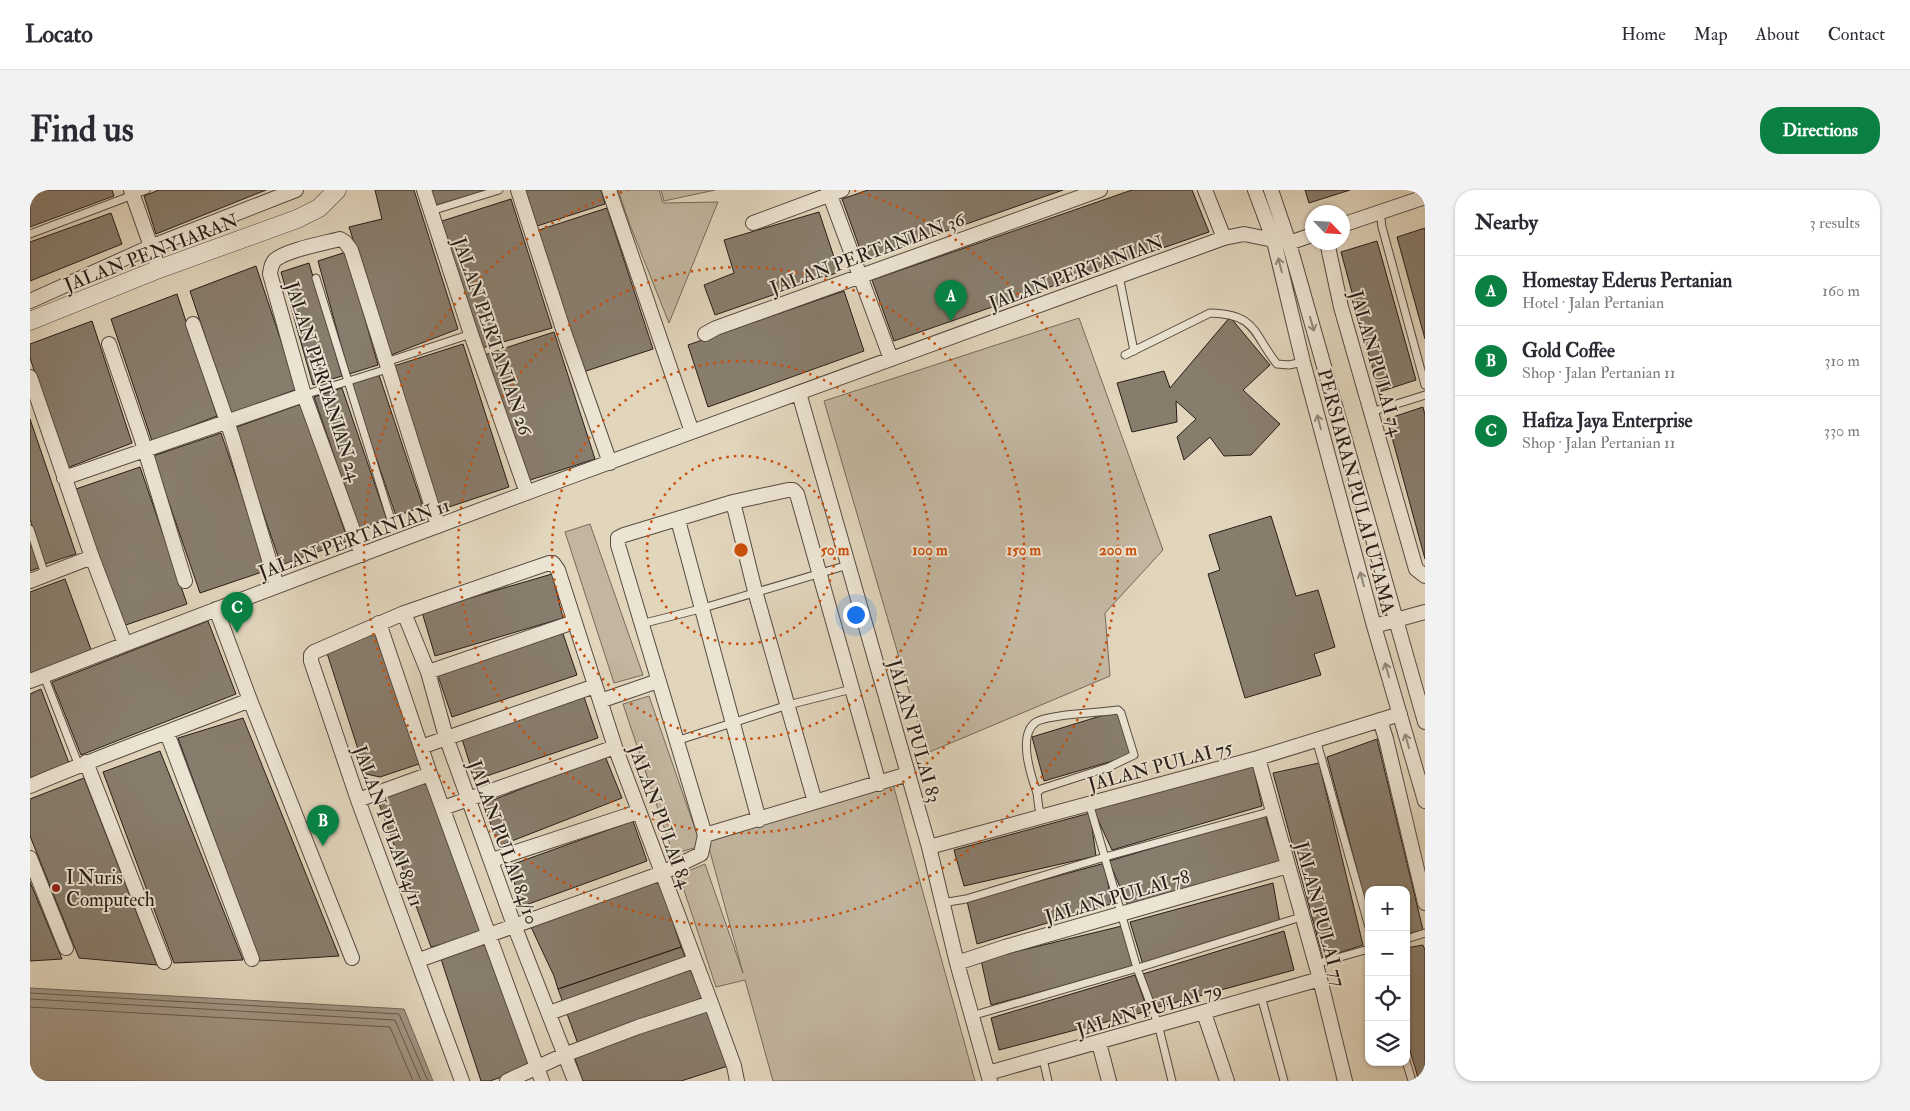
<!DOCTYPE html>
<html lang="en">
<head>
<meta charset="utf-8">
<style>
  :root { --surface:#fff; --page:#f2f2f3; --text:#2b2b33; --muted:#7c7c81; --line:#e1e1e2; --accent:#0b8043 }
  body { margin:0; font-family:"IM FELL Double Pica",serif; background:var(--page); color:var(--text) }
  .controls { position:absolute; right:15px; bottom:15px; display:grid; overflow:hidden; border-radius:10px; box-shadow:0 1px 4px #0004 }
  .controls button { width:45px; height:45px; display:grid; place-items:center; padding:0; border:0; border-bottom:1px solid var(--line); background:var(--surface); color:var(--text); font:25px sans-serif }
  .compass { position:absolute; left:1275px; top:15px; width:45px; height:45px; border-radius:50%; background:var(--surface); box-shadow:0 1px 4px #0004; rotate:115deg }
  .you { position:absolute; left:825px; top:424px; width:18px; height:18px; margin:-12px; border:4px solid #fff; border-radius:50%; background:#1a73e8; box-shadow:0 0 0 8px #1a73e833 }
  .badge { display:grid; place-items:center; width:32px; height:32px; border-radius:50%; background:var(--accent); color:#fff; font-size:16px; font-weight:700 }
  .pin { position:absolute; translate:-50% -41px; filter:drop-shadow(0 1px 2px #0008) }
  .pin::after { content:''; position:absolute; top:26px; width:18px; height:15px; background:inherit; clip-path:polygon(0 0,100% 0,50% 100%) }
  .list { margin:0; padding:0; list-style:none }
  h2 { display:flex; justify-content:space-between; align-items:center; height:65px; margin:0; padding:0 20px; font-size:21px }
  h2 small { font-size:16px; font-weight:400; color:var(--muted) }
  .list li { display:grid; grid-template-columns:32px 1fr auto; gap:15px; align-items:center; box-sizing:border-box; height:70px; padding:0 20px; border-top:1px solid var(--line) }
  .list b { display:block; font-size:19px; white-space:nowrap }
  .list p { margin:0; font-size:16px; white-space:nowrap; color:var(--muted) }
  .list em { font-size:16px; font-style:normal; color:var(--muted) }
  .icon { flex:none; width:28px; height:28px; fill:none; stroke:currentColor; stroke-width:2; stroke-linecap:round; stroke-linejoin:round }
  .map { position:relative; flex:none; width:1395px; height:891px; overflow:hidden; border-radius:20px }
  header { display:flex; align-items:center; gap:30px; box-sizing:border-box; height:70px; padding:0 25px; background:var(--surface); border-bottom:1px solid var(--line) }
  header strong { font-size:24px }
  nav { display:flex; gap:28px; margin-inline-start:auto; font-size:18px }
  .intro { display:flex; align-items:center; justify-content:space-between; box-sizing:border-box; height:120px; padding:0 30px }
  h1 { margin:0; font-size:35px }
  .button { padding:12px 22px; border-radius:20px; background:var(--accent); color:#fff; font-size:18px; font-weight:700 }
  main { display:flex; gap:30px; padding:0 30px }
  aside { flex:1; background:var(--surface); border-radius:20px; box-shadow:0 1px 4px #0004 }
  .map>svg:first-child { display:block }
</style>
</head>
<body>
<header>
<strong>Locato</strong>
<nav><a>Home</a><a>Map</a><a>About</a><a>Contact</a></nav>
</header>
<div class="intro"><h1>Find us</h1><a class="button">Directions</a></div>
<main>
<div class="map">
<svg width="1395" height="891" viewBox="0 0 1395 891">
  <rect width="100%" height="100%" fill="#e1d5bc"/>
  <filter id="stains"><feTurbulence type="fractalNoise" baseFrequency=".004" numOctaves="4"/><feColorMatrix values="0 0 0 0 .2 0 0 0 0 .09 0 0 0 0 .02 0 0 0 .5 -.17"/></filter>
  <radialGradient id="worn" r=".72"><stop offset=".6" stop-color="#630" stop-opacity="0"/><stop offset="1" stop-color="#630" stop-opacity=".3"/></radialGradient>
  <path fill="#c2b6a0" stroke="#756a5c" d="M 588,0 L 629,0 L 633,13 L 688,12 L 639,133 L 600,35 Z
    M 631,0 L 685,0 L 634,11 Z
    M 1049,128 L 1133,360 L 1075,423 L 1080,486 L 897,563 L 794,211 Z
    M 560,334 L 613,485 L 584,493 L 535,342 Z
    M 619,506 L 671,656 L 643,664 L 593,514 Z
    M 863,594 L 945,891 L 743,891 L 715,790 L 686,797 L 649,685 L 675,674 L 713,783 L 676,647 Z"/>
  <path fill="#a29684" stroke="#716659" d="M 0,798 L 374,819 L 403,891 L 0,891 Z"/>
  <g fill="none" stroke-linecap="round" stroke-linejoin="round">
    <path stroke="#655a4e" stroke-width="1" d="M 0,803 L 369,824 L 398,891
      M 0,809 L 365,830 L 391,891
      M 0,817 L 360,837 L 383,891"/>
  </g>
  <path fill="#887d6d" stroke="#281d18" d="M 0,0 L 82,0 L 84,6 L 0,37 Z
    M 129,0 L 236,0 L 126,44 L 114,6 Z
    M 345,0 L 384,0 L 428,139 L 361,165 L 319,37 L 352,29 Z
    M 398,0 L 458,0 L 403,16 Z
    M 492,0 L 571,0 L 575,14 L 504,37 Z
    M 838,0 L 1033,0 L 834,70 L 812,9 Z
    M 1102,0 L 1162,0 L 1179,42 L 864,151 L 842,90 Z
    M 1275,0 L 1320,0 L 1279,13 Z
    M 481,9 L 522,138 L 452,158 L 409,32 Z
    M 577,18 L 623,159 L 553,182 L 506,41 Z
    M 789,22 L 809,82 L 685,125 L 674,95 L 704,83 L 694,50 Z
    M 81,23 L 92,54 L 0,91 L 0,52 Z
    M 1395,38 L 1395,149 L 1367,47 Z
    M 1347,51 L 1386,190 L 1349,202 L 1311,62 Z
    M 316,62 L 348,175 L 319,184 L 288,71 Z
    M 279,73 L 312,186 L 283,195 L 251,82 Z
    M 226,76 L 267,199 L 201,224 L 160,101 Z
    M 814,101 L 834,161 L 678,217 L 658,155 Z
    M 147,104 L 187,226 L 122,251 L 81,129 Z
    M 1200,127 L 1240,175 L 1213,200 L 1250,234 L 1221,265 L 1194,266 L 1180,247 L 1154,270 L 1147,247 L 1166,229 L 1146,211 L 1147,232 L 1102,242 L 1087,193 L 1134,181 L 1140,198 Z
    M 62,131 L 102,253 L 37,278 L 0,168 L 0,154 Z
    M 524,142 L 565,269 L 494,292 L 454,165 Z
    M 433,154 L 479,297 L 410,320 L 364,176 Z
    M 349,185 L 393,317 L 366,326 L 321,194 Z
    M 312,198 L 357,330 L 329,338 L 284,207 Z
    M 271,214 L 318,351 L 251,375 L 204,238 Z
    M 1393,217 L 1395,225 L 1395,369 L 1357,229 Z
    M 0,229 L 46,364 L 15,374 L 0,329 Z
    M 191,243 L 238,380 L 170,403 L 123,266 Z
    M 110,277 L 157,414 L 90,437 L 43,300 Z
    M 1241,326 L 1266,406 L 1288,400 L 1305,457 L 1284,464 L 1291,485 L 1215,508 L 1178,384 L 1190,380 L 1179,345 Z
    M 0,346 L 11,377 L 0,381 Z
    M 522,384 L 533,428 L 405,466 L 392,422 Z
    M 35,389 L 63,465 L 0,489 L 0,402 Z
    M 178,431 L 206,504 L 51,565 L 22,492 Z
    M 531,438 L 547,485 L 422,527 L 406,480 Z
    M 345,442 L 392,573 L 350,587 L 336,584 L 296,460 Z
    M 11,499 L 39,573 L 0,588 L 0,504 Z
    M 554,507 L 568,548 L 445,590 L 432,549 Z
    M 1087,521 L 1103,565 L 1014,591 L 1002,547 Z
    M 213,528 L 309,766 L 229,771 L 148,548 Z
    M 1347,549 L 1393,740 L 1376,744 L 1376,700 L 1339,700 L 1339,725 L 1297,567 Z
    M 130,561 L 213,770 L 144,773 L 73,582 Z
    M 575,566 L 592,608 L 469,656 L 453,614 Z
    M 1222,571 L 1232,616 L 1082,660 L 1062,617 Z
    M 1289,573 L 1333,755 L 1293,768 L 1243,583 Z
    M 54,588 L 127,775 L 49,768 L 0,646 L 0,609 Z
    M 396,590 L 456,743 L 401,757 L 348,611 Z
    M 1060,623 L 1066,666 L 934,696 L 924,660 Z
    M 1235,625 L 1250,672 L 1098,716 L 1079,671 Z
    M 603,631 L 617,671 L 493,716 L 478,676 Z
    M 1075,673 L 1081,714 L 947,754 L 937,711 Z
    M 629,690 L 651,757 L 528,799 L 524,786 L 501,737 Z
    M 0,692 L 32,769 L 0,771 Z
    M 1243,693 L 1250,733 L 1113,775 L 1100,732 Z
    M 1092,736 L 1104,777 L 961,815 L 951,770 Z
    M 1254,741 L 1264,780 L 1125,818 L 1113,784 Z
    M 457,749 L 500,877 L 460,891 L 451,891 L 411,769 Z
    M 1393,755 L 1395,760 L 1395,891 L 1389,891 L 1376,847 L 1376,758 Z
    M 651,757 L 672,808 L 548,854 L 528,799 Z
    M 1105,785 L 1118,821 L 969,860 L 961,828 Z
    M 676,820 L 698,876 L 651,891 L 553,891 L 544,866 Z"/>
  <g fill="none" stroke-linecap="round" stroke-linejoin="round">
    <g stroke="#564b41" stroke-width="9">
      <path id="service" d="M 401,21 L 469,0
        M 1350,22 L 1352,37 L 1395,195
        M 0,44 L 116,0
        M 1089,86 L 1104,161
        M 286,88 L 362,333
        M 1095,165 L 1180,123 C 1227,124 1223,144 1247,174 L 1259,175 L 1273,172
        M 356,172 L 441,144
        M 274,205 L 357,179
        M 1341,222 L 1395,205
        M 0,339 L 15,385
        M 611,434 L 670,419 L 818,375
        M 14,486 L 49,576
        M 1286,549 L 1339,737
        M 646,551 L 758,515 L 822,499
        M 1007,603 C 1001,586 987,545 1006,532 C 1019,524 1070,523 1088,520 L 1091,523 L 1104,565 L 1079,577 L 1011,599 L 1007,603 L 1009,619 L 1013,626
        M 1059,613 L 1107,778 L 1128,834 L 1142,891
        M 912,713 L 936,709 L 1075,667 L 1235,623 L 1242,619
        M 1376,749 L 1395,743
        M 1285,774 L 1339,759
        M 1231,806 L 1254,891
        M 941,826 L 1111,777 L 1271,727
        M 1013,869 L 1018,891
        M 1376,871 L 1382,891"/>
    </g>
    <g stroke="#564b41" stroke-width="16">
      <path id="minor" d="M 101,0 L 129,79
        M 394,0 L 441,144 L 497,303
        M 488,0 L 534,142 L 580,273
        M 579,0 L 662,242
        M 798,0 L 861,169
        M 1175,0 L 1194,48
        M 1225,0 L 1244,51 L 1273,172 L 1344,436 L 1395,611
        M 1241,0 L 1259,53 L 1395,532
        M 723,33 L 812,0
        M 1312,35 L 1395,7
        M 1297,52 L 1311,117 L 1386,379 L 1395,386
        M 0,111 L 120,57 L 266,0
        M 163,134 L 202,246 L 247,396
        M 675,144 L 686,138 L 1070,0
        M 79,154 L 111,247 L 155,391
        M 0,187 L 62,367 L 95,454
        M 769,203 L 899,657 L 927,773 L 960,891
        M 34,288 L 274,205
        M 703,312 L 725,401 L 785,612
        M 648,330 L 729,630
        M 332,365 L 274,205 L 240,84 C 241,78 241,74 245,70 C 256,60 295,53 310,49 L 315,52 L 321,60 L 408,336
        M 0,391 L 62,367
        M 186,419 L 220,510 L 322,768
        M 374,423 L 398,482 L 416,547 L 484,735 L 545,891
        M 349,433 L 400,584 L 512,891
        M 1344,436 L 1395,422
        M 398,482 L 544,432
        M 0,491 C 396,337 795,193 1194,48 L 1214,44 L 1259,53 L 1282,45
        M 570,511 L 628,491
        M 1350,530 L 1356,549 L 1395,713
        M 137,543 L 222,769
        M 391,557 L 565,496
        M 1228,568 L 1290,789 L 1315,891
        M 56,572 L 134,772
        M 0,596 C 72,565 147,539 220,510
        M 328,610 L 400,584
        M 413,618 L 585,557
        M 675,645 L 878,584
        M 899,657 L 1228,568 L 1370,524
        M 0,668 L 36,758
        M 462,670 L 608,622
        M 389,770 L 632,683 L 671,664 L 675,645 L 588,355 L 588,348 L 594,345 L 703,312 L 758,300 L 763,300 L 767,304 L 849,594
        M 927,773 L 975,757 L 1258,676
        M 519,823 L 664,771
        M 1174,823 L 1197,891
        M 1069,853 L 1079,891
        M 958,883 L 1290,789
        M 432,891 L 328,610 L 281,471 L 281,465 L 284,462 L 374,423 L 519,373 L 523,373 L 528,380 L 585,557 L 681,813 L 704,876 L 707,891
        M 477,891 L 534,865 L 608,837 L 681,813"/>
    </g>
    <g stroke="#564b41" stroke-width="19">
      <path id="tertiary" d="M 0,131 L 129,79 L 267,29 L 289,18 L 307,0"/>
    </g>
    <use href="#service" stroke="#ece4d3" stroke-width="7"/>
    <use href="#minor" stroke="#ece4d3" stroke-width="14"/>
    <use href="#tertiary" stroke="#ece4d3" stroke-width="18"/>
  </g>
  <defs><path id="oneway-shaft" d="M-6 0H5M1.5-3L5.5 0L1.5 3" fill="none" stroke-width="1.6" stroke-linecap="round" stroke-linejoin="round" transform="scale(1.25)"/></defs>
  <g stroke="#948a7f">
    <use href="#oneway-shaft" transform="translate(1250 75) rotate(-104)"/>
    <use href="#oneway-shaft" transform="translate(1282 134) rotate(74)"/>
    <use href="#oneway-shaft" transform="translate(1289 232) rotate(-105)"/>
    <use href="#oneway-shaft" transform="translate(1332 389) rotate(-105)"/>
    <use href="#oneway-shaft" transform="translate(1357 480) rotate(-106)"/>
    <use href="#oneway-shaft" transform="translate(1377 551) rotate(-106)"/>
  </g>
  <g fill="none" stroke="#cb500e" stroke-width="2.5" stroke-dasharray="2.5 5">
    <circle cx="711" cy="360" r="94"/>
    <circle cx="711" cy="360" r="189"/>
    <circle cx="711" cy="360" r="283"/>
    <path d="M824 0A377 377 0 1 1 598 0"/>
  </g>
  <circle fill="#8f2418" stroke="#ece4d3" stroke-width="2" cx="26" cy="698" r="5"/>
  <g text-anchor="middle" stroke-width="4" stroke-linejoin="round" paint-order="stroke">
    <g font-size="19" fill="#281d18" stroke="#ece4d3">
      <text transform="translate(121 62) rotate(-21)" y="7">JALAN PENYIARAN</text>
      <text transform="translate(837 63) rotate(-20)" y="7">JALAN PERTANIAN 36</text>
      <text transform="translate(1046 82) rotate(-20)" y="7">JALAN PERTANIAN</text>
      <text transform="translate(463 146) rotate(71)" y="7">JALAN PERTANIAN 26</text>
      <text transform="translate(1347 173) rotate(74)" y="7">JALAN PULAI 74</text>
      <text transform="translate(294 191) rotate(72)" y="7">JALAN PERTANIAN 24</text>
      <text transform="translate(1327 301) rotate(75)" y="7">PERSIARAN PULAI UTAMA</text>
      <text transform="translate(324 348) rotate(-20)" y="7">JALAN PERTANIAN 11</text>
      <text transform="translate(885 541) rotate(74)" y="7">JALAN PULAI 83</text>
      <text transform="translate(1130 575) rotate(-15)" y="7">JALAN PULAI 75</text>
      <text transform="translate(631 626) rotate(70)" y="7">JALAN PULAI 84</text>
      <text transform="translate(359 636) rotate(70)" y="7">JALAN PULAI 84/11</text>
      <text transform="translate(474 652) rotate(70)" y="7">JALAN PULAI 84/10</text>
      <text transform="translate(1087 706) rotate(-16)" y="7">JALAN PULAI 78</text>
      <text transform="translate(1291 724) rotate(75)" y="7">JALAN PULAI 77</text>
      <text transform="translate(1119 819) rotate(-16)" y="7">JALAN PULAI 79</text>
    </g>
    <g font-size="19" fill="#281d18" stroke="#ece4d3" text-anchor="start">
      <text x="36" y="694">I Nuris<tspan x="36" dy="22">Computech</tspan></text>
    </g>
  </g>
  <circle cx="711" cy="360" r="8" fill="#cb500e" stroke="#ece4d3" stroke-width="2.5"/>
  <g font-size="15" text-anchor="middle" font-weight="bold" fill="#cb500e" stroke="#ece4d3" stroke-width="4" stroke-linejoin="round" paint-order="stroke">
    <text x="805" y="365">50 m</text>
    <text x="900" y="365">100 m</text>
    <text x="994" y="365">150 m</text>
    <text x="1088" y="365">200 m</text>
  </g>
  <rect width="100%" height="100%" filter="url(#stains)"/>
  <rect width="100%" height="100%" fill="url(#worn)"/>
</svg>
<div class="controls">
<button>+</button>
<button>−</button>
<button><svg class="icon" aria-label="locate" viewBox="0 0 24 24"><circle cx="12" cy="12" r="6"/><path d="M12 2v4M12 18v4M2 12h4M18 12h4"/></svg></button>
<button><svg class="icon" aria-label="layers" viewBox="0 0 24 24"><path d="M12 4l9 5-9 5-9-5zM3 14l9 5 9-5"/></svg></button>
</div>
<svg class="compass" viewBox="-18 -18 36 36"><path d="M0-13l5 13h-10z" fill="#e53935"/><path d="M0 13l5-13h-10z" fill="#7c7c81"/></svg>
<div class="you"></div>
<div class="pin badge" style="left:921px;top:131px">A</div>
<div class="pin badge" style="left:293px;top:656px">B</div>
<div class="pin badge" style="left:207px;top:443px">C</div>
</div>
<aside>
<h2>Nearby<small>3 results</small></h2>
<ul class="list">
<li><span class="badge">A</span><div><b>Homestay Ederus Pertanian</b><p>Hotel · Jalan Pertanian</p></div><em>160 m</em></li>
<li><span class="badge">B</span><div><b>Gold Coffee</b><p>Shop · Jalan Pertanian 11</p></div><em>310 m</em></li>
<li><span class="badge">C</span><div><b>Hafiza Jaya Enterprise</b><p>Shop · Jalan Pertanian 11</p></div><em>330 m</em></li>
</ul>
</aside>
</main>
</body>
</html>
